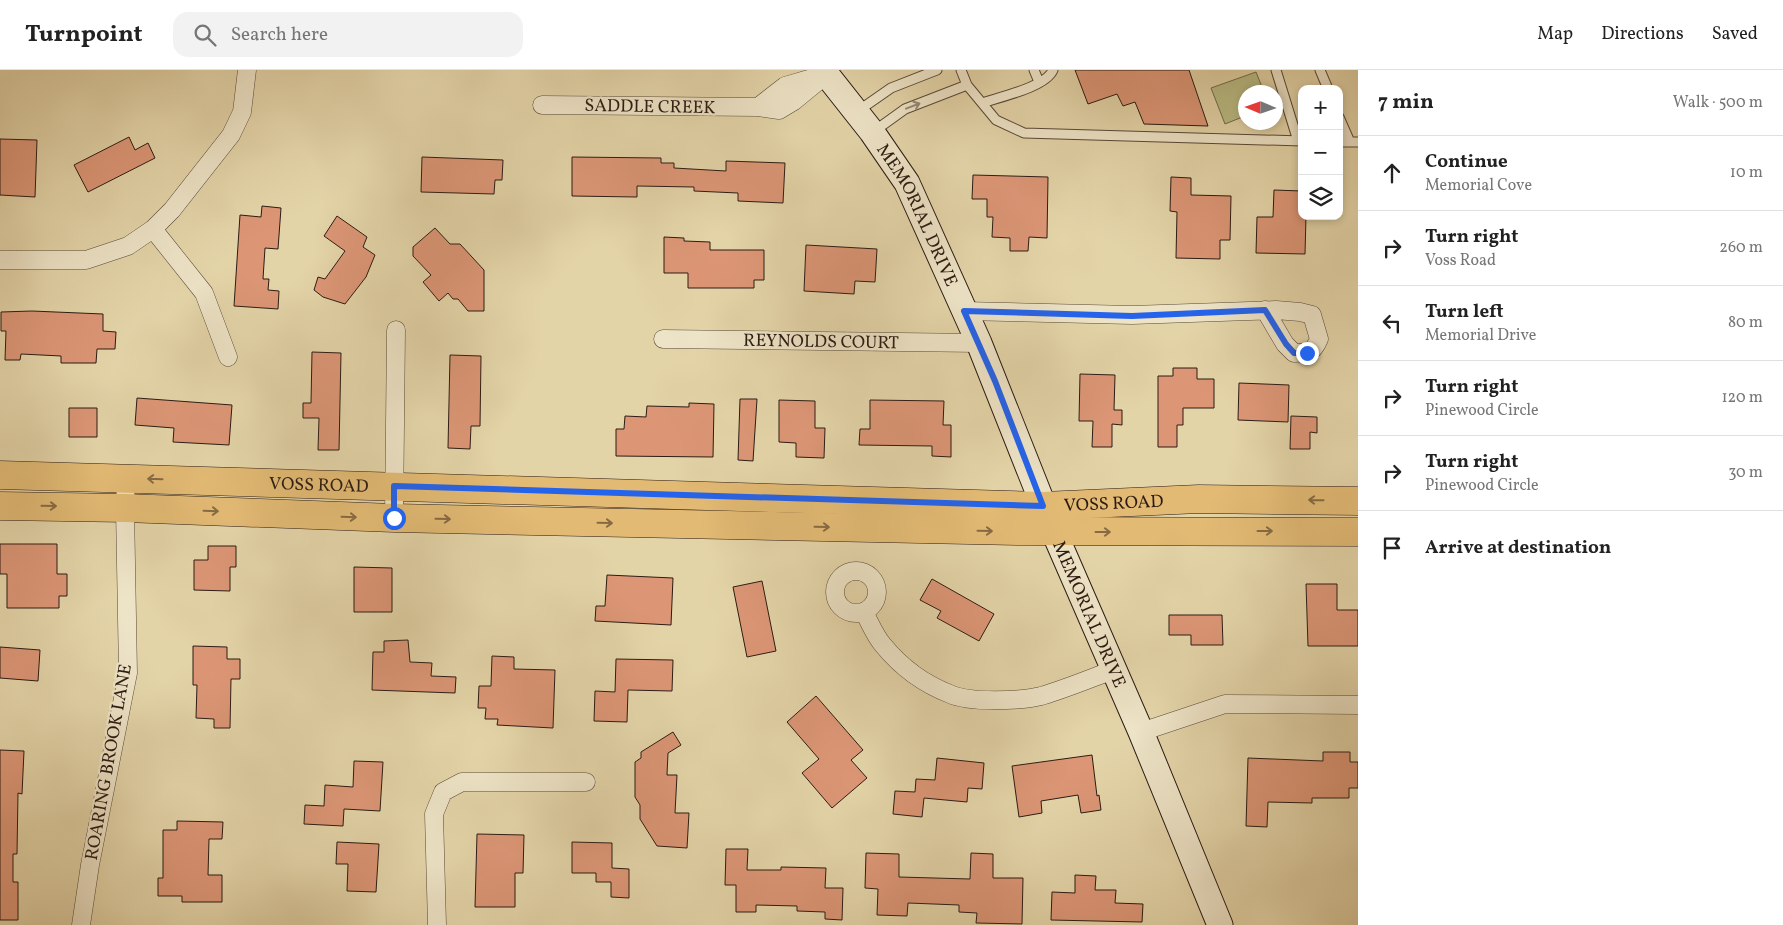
<!DOCTYPE html>
<html lang="en">
<head>
<meta charset="utf-8">
<style>
  :root { --surface:#fff; --page:#f2f2f2; --text:#222; --muted:#767676; --line:#e0e0e0 }
  body { margin:0; font-family:Vollkorn,serif; background:var(--page); color:var(--text) }
  .controls { position:absolute; right:15px; top:15px; display:grid; overflow:hidden; border-radius:10px; box-shadow:0 2px 8px #0003 }
  .controls button { width:45px; height:45px; display:grid; place-items:center; padding:0; border:0; border-bottom:1px solid var(--line); background:var(--surface); color:var(--text); font:25px sans-serif }
  .compass { position:absolute; left:1238px; top:15px; width:45px; height:45px; border-radius:50%; background:var(--surface); box-shadow:0 2px 8px #0003; rotate:272deg }
  .stop { position:absolute; width:15px; height:15px; margin:-11px; border:4px solid #2563eb; border-radius:50%; background:#fff }
  .stop.end { background:#2563eb; border-color:#fff; box-shadow:0 1px 5px #0008 }
  .list { margin:0; padding:0; list-style:none }
  h2 { display:flex; justify-content:space-between; align-items:center; height:65px; margin:0; padding:0 20px; font-size:21px }
  h2 small { font-size:16px; font-weight:400; color:var(--muted) }
  .list li { display:grid; grid-template-columns:32px 1fr auto; gap:15px; align-items:center; box-sizing:border-box; height:75px; padding:0 20px; border-top:1px solid var(--line) }
  .list b { display:block; font-size:19px; white-space:nowrap }
  .list p { margin:0; font-size:16px; white-space:nowrap; color:var(--muted) }
  .list em { font-size:16px; font-style:normal; color:var(--muted) }
  .icon { flex:none; width:28px; height:28px; fill:none; stroke:currentColor; stroke-width:2; stroke-linecap:round; stroke-linejoin:round }
  .map { position:relative; flex:none; width:1358px; height:855px; overflow:hidden }
  header { display:flex; align-items:center; gap:30px; box-sizing:border-box; height:70px; padding:0 25px; background:var(--surface); border-bottom:1px solid var(--line) }
  header strong { font-size:24px }
  nav { display:flex; gap:28px; margin-inline-start:auto; font-size:18px }
  .search { width:350px; height:45px; background:var(--page); display:flex; align-items:center; gap:12px; box-sizing:border-box; padding:0 18px; border-radius:15px; color:var(--muted); font-size:19px }
  main { display:flex }
  aside { flex:1; background:var(--surface) }
  .map>svg:first-child { display:block }
</style>
</head>
<body>
<header>
<strong>Turnpoint</strong>
<div class="search"><svg class="icon" aria-label="search" viewBox="0 0 24 24"><circle cx="10" cy="10" r="6"/><path d="M15 15l6 6"/></svg>Search here</div>
<nav><a>Map</a><a>Directions</a><a>Saved</a></nav>
</header>
<main>
<div class="map">
<svg width="1358" height="855" viewBox="0 0 1358 855">
  <rect width="100%" height="100%" fill="#e3d4a8"/>
  <filter id="stains"><feTurbulence type="fractalNoise" baseFrequency=".004" numOctaves="4"/><feColorMatrix values="0 0 0 0 .2 0 0 0 0 .09 0 0 0 0 .02 0 0 0 .5 -.17"/></filter>
  <radialGradient id="worn" r=".72"><stop offset=".6" stop-color="#630" stop-opacity="0"/><stop offset="1" stop-color="#630" stop-opacity=".3"/></radialGradient>
  <path fill="#b9bb84" stroke="#726b4c" d="M 1256,2 L 1264,22 L 1246,22 L 1245,46 L 1225,54 L 1211,18 Z"/>
  <path fill="#dc9676" stroke="#2c1b13" d="M 1075,0 L 1189,0 L 1208,56 L 1144,54 L 1135,32 L 1123,36 L 1117,24 L 1088,34 Z
    M 129,67 L 135,80 L 148,73 L 155,88 L 88,122 L 74,95 Z
    M 0,69 L 37,70 L 35,127 L 0,125 Z
    M 422,87 L 503,90 L 502,110 L 495,110 L 494,124 L 421,122 Z
    M 572,87 L 661,88 L 661,93 L 674,93 L 674,98 L 726,101 L 726,91 L 785,93 L 783,133 L 738,131 L 738,123 L 694,121 L 694,117 L 637,116 L 637,127 L 572,126 Z
    M 973,105 L 1048,107 L 1047,168 L 1029,167 L 1028,181 L 1010,181 L 1010,168 L 992,167 L 993,147 L 987,147 L 987,129 L 972,129 Z
    M 1171,107 L 1191,108 L 1191,125 L 1231,126 L 1230,170 L 1220,170 L 1220,189 L 1176,188 L 1177,142 L 1170,141 Z
    M 1274,120 L 1302,121 L 1302,146 L 1306,146 L 1305,184 L 1256,183 L 1257,147 L 1273,147 Z
    M 262,136 L 281,138 L 278,179 L 265,178 L 263,209 L 269,209 L 268,220 L 279,221 L 278,239 L 234,236 L 240,145 L 261,147 Z
    M 337,146 L 367,167 L 363,177 L 375,185 L 366,207 L 345,234 L 323,227 L 314,220 L 318,207 L 325,209 L 345,181 L 324,166 Z
    M 435,158 L 450,174 L 460,174 L 484,200 L 484,241 L 468,241 L 458,229 L 453,229 L 448,223 L 439,231 L 423,212 L 431,205 L 413,186 L 413,177 Z
    M 664,167 L 684,168 L 684,171 L 710,172 L 710,180 L 764,180 L 764,210 L 754,210 L 754,218 L 688,218 L 688,203 L 664,203 Z
    M 806,175 L 877,179 L 875,212 L 855,211 L 854,224 L 804,221 Z
    M 32,241 L 103,244 L 103,261 L 116,262 L 115,279 L 97,279 L 96,293 L 61,293 L 61,286 L 21,284 L 20,290 L 5,290 L 6,261 L 1,261 L 1,242 Z
    M 312,282 L 341,283 L 339,380 L 318,380 L 319,348 L 303,348 L 303,333 L 311,333 Z
    M 450,285 L 481,286 L 480,356 L 471,356 L 470,379 L 448,378 Z
    M 1173,298 L 1197,298 L 1197,309 L 1214,309 L 1214,338 L 1183,338 L 1183,355 L 1177,355 L 1177,377 L 1158,377 L 1158,306 L 1173,306 Z
    M 1080,304 L 1115,305 L 1114,340 L 1122,340 L 1122,355 L 1112,354 L 1112,377 L 1092,377 L 1093,351 L 1079,351 Z
    M 1239,313 L 1289,315 L 1288,352 L 1238,350 Z
    M 137,328 L 232,335 L 229,375 L 173,372 L 174,358 L 135,355 Z
    M 740,329 L 757,329 L 753,391 L 738,390 Z
    M 779,330 L 815,331 L 815,358 L 825,358 L 824,388 L 796,387 L 796,373 L 779,372 Z
    M 870,330 L 944,331 L 943,355 L 951,355 L 951,387 L 932,386 L 932,376 L 859,375 L 860,359 L 870,359 Z
    M 689,333 L 714,334 L 713,387 L 616,386 L 616,359 L 624,359 L 625,346 L 646,347 L 647,336 L 689,337 Z
    M 69,338 L 97,338 L 97,367 L 69,367 Z
    M 1291,346 L 1317,347 L 1317,363 L 1310,362 L 1310,379 L 1290,379 Z
    M 0,474 L 57,474 L 57,504 L 67,504 L 67,526 L 59,526 L 59,538 L 7,538 L 7,504 L 0,504 Z
    M 208,476 L 236,476 L 236,497 L 230,497 L 230,521 L 194,520 L 194,490 L 208,490 Z
    M 354,497 L 392,498 L 392,542 L 354,542 Z
    M 607,505 L 673,508 L 671,555 L 595,551 L 596,536 L 605,536 Z
    M 932,509 L 994,544 L 979,571 L 937,548 L 941,541 L 920,530 Z
    M 762,511 L 776,581 L 747,587 L 733,517 Z
    M 1306,514 L 1337,514 L 1337,540 L 1358,540 L 1358,576 L 1308,576 Z
    M 1169,545 L 1222,545 L 1223,575 L 1191,575 L 1191,565 L 1169,565 Z
    M 408,570 L 410,592 L 432,593 L 431,606 L 456,607 L 455,623 L 372,620 L 373,582 L 384,582 L 384,571 Z
    M 193,576 L 227,577 L 227,589 L 240,589 L 240,609 L 231,609 L 230,658 L 214,658 L 214,649 L 196,648 L 197,615 L 193,615 Z
    M 0,577 L 40,580 L 38,611 L 0,608 Z
    M 492,586 L 514,587 L 514,599 L 555,600 L 553,658 L 497,655 L 498,649 L 485,649 L 486,638 L 478,638 L 479,616 L 491,616 Z
    M 616,589 L 673,590 L 672,621 L 628,620 L 627,652 L 594,651 L 595,621 L 615,622 Z
    M 816,626 L 863,680 L 851,690 L 867,708 L 832,738 L 802,703 L 819,689 L 787,652 Z
    M 673,662 L 681,675 L 668,683 L 667,705 L 677,705 L 675,743 L 689,743 L 687,778 L 657,776 L 640,749 L 640,735 L 635,727 L 635,692 L 641,688 L 641,682 Z
    M 0,680 L 24,681 L 22,724 L 18,723 L 17,784 L 13,784 L 13,812 L 18,812 L 18,850 L 0,850 Z
    M 1323,682 L 1350,682 L 1350,692 L 1358,692 L 1358,718 L 1349,718 L 1349,728 L 1312,728 L 1312,733 L 1268,732 L 1267,757 L 1246,756 L 1248,688 L 1323,691 Z
    M 1092,685 L 1097,726 L 1099,725 L 1101,740 L 1081,743 L 1078,725 L 1041,731 L 1042,743 L 1019,747 L 1012,696 Z
    M 937,688 L 984,693 L 982,719 L 968,718 L 967,732 L 924,728 L 922,747 L 893,744 L 895,721 L 915,722 L 916,709 L 935,710 Z
    M 354,691 L 383,692 L 380,741 L 344,739 L 343,756 L 304,754 L 305,735 L 324,736 L 325,715 L 353,717 Z
    M 177,751 L 223,752 L 222,769 L 209,769 L 208,805 L 222,805 L 222,832 L 182,832 L 182,826 L 158,826 L 158,808 L 163,808 L 163,760 L 177,760 Z
    M 477,764 L 524,765 L 523,803 L 515,803 L 515,837 L 475,837 Z
    M 337,772 L 379,774 L 376,822 L 347,821 L 348,794 L 336,794 Z
    M 572,772 L 612,773 L 612,798 L 629,799 L 629,828 L 611,827 L 611,812 L 596,812 L 596,803 L 572,803 Z
    M 726,779 L 748,779 L 747,800 L 781,800 L 781,797 L 826,798 L 825,818 L 843,818 L 842,850 L 825,849 L 825,842 L 797,841 L 797,836 L 756,835 L 756,842 L 736,842 L 736,815 L 725,815 Z
    M 866,783 L 899,784 L 899,807 L 970,809 L 971,783 L 993,784 L 993,808 L 1023,808 L 1022,854 L 976,853 L 977,843 L 959,842 L 959,835 L 908,833 L 907,846 L 877,845 L 878,819 L 865,818 Z
    M 1075,805 L 1096,806 L 1095,820 L 1116,820 L 1115,833 L 1143,834 L 1142,852 L 1051,850 L 1052,822 L 1075,823 Z"/>
  <g fill="none" stroke-linecap="round" stroke-linejoin="round">
    <g stroke="#5a4938" stroke-width="11">
      <path id="lane" d="M 961,0 L 967,15 L 996,50 L 1024,63 L 1302,71
        M 1034,0 L 1039,12
        M 1276,0 L 1298,71
        M 1320,0 L 1328,19
        M 982,33 C 1000,27 1046,17 1053,0
        M 858,41 L 891,18 L 937,0
        M 1339,47 L 1350,72
        M 873,62 L 905,39 L 967,15
        M 1339,72 L 1358,72"/>
    </g>
    <g stroke="#5a4938" stroke-width="19">
      <path id="street" d="M 542,35 L 758,37 L 779,40 L 794,31 L 827,4
        M 758,37 L 785,16 L 819,6
        M 153,159 L 204,223 L 228,287
        M 0,190 L 86,190 L 128,176 L 153,159 L 172,140 L 231,65 L 242,42 L 247,0
        M 964,241 L 1132,245 L 1276,240 L 1300,242 L 1312,245 L 1319,269 C 1313,283 1309,283 1294,283 L 1285,274 L 1265,240
        M 663,269 L 979,273
        M 394,448 L 396,260
        M835 522a21 21 0 1 1 42 0a21 21 0 1 1-42 0Z
        M 864,542 C 870,553 875,566 883,575 C 901,597 924,614 950,624 C 969,633 1021,631 1041,626 C 1065,619 1089,609 1113,600
        M 1141,662 L 1225,634 L 1358,635
        M 81,855 L 90,795 L 128,603 L 125,438 L 126,408
        M 437,855 L 434,744 L 443,722 L 462,712 L 586,712"/>
    </g>
    <g stroke="#2c1b13" stroke-width="27">
      <g id="secondary">
        <path id="s1" d="M 823,0 L 872,62 L 907,113 L 979,273 L 1054,462 L 1141,662 L 1220,855"/>
      </g>
    </g>
    <g stroke="#2c1b13" stroke-width="29">
      <g id="primary">
        <path id="s2" d="M 0,405 L 1043,436 L 1199,429 L 1358,431"/>
        <path d="M 0,436 L 125,438 L 394,448 L 1017,461 L 1358,462"/>
      </g>
    </g>
    <use href="#lane" stroke="#ede3c6" stroke-width="9"/>
    <use href="#street" stroke="#ede3c6" stroke-width="18"/>
    <use href="#secondary" stroke="#ede3c6" stroke-width="25"/>
    <use href="#primary" stroke="#e2ba74" stroke-width="28"/>
  </g>
  <defs><path id="oneway-shaft" d="M-6 0H5M1.5-3L5.5 0L1.5 3" fill="none" stroke-width="1.6" stroke-linecap="round" stroke-linejoin="round" transform="scale(1.25)"/></defs>
  <use stroke="#968975" href="#oneway-shaft" transform="translate(913 36) rotate(-21)"/>
  <g stroke="#876a44">
    <use href="#oneway-shaft" transform="translate(155 409) rotate(-178)"/>
    <use href="#oneway-shaft" transform="translate(1316 430) rotate(-179)"/>
    <use href="#oneway-shaft" transform="translate(49 436) rotate(1)"/>
    <use href="#oneway-shaft" transform="translate(211 441) rotate(2)"/>
    <use href="#oneway-shaft" transform="translate(349 447) rotate(2)"/>
    <use href="#oneway-shaft" transform="translate(443 449) rotate(1)"/>
    <use href="#oneway-shaft" transform="translate(605 453) rotate(1)"/>
    <use href="#oneway-shaft" transform="translate(822 457) rotate(1)"/>
    <use href="#oneway-shaft" transform="translate(985 461) rotate(1)"/>
    <use href="#oneway-shaft" transform="translate(1265 461)"/>
    <use href="#oneway-shaft" transform="translate(1103 462)"/>
  </g>
  <g fill="none" stroke-linecap="round" stroke-linejoin="round">
    <path stroke="#2563eb" stroke-width="6" d="M 394,448 L 394,416 L 1043,436 L 995,311 L 964,241 L 1132,246 L 1265,240 L 1286,274 L 1294,283 L 1307,283"/>
  </g>
  <g text-anchor="middle" stroke-width="4.5" stroke-linejoin="round" paint-order="stroke">
    <g font-size="18" fill="#2c1b13" stroke="#ede3c6">
      <text transform="translate(650 36) rotate(1)" y="6">SADDLE CREEK</text>
      <text dy="6" stroke="none"><textPath href="#s1" startOffset="174">MEMORIAL DRIVE</textPath></text>
      <text transform="translate(821 271) rotate(1)" y="6">REYNOLDS COURT</text>
      <text dy="6" stroke="none"><textPath href="#s2" startOffset="319">VOSS ROAD</textPath></text>
      <text dy="6" stroke="none"><textPath href="#s2" startOffset="1114">VOSS ROAD</textPath></text>
      <text dy="6" stroke="none"><textPath href="#s1" startOffset="609">MEMORIAL DRIVE</textPath></text>
      <text transform="translate(108 692) rotate(-80)" y="6">ROARING BROOK LANE</text>
    </g>
  </g>
  <rect width="100%" height="100%" filter="url(#stains)"/>
  <rect width="100%" height="100%" fill="url(#worn)"/>
</svg>
<div class="controls">
<button>+</button>
<button>−</button>
<button><svg class="icon" aria-label="layers" viewBox="0 0 24 24"><path d="M12 4l9 5-9 5-9-5zM3 14l9 5 9-5"/></svg></button>
</div>
<svg class="compass" viewBox="-18 -18 36 36"><path d="M0-13l5 13h-10z" fill="#e53935"/><path d="M0 13l5-13h-10z" fill="#767676"/></svg>
<div class="stop" style="left:394px;top:448px"></div>
<div class="stop end" style="left:1307px;top:283px"></div>
</div>
<aside>
<h2>7 min<small>Walk · 500 m</small></h2>
<ul class="list">
<li><svg class="icon" aria-label="ahead" viewBox="0 0 24 24"><path d="M12 20V5M6 11l6-6 6 6"/></svg><div><b>Continue</b><p>Memorial Cove</p></div><em>10 m</em></li>
<li><svg class="icon" aria-label="right" viewBox="0 0 24 24"><path d="M7 20v-9h11M14 6l5 5-5 5"/></svg><div><b>Turn right</b><p>Voss Road</p></div><em>260 m</em></li>
<li><svg class="icon" aria-label="left" viewBox="0 0 24 24"><path d="M17 20v-9H6M10 6l-5 5 5 5"/></svg><div><b>Turn left</b><p>Memorial Drive</p></div><em>80 m</em></li>
<li><svg class="icon" aria-label="right" viewBox="0 0 24 24"><path d="M7 20v-9h11M14 6l5 5-5 5"/></svg><div><b>Turn right</b><p>Pinewood Circle</p></div><em>120 m</em></li>
<li><svg class="icon" aria-label="right" viewBox="0 0 24 24"><path d="M7 20v-9h11M14 6l5 5-5 5"/></svg><div><b>Turn right</b><p>Pinewood Circle</p></div><em>30 m</em></li>
<li><svg class="icon" aria-label="arrive" viewBox="0 0 24 24"><path d="M6 21V4h12l-3 4 3 4H6"/></svg><div><b>Arrive at destination</b></div></li>
</ul>
</aside>
</main>
</body>
</html>
